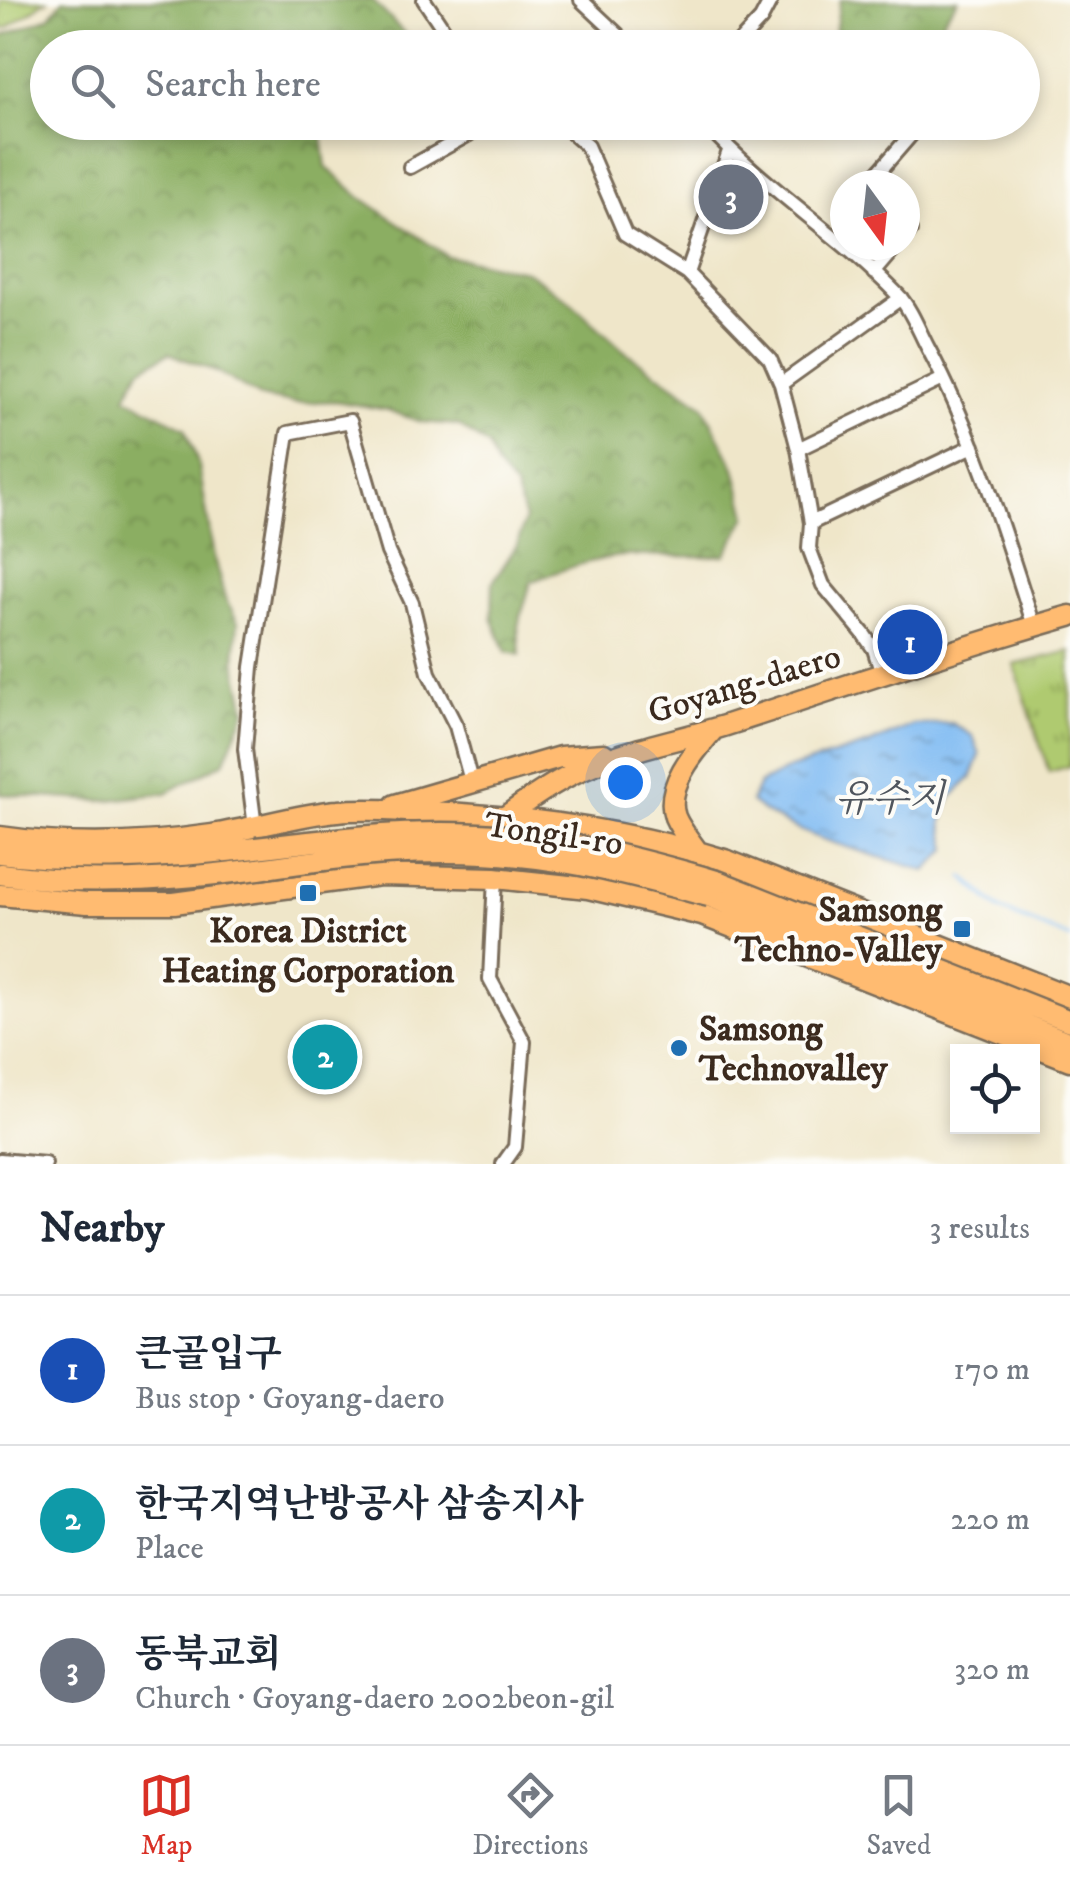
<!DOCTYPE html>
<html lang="en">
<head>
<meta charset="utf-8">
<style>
  :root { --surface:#fff; --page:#f2f2f3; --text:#1f2937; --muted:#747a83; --line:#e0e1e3; --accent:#d93025 }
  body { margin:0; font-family:"IM FELL DW Pica","Noto Serif KR",serif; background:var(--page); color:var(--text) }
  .controls { position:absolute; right:30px; bottom:30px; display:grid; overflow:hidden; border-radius:0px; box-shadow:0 5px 15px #0003 }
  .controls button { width:90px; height:90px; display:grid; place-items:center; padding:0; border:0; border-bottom:2px solid var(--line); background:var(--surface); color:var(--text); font:50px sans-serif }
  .compass { position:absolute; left:830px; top:170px; width:90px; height:90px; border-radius:50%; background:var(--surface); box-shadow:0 5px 15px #0003; rotate:165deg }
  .you { position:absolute; left:625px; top:782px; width:35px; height:35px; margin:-25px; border:8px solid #fff; border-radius:50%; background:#1a73e8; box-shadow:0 0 0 15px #1a73e833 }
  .badge { display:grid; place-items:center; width:65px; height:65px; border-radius:50%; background:var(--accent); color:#fff; font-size:32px; font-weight:700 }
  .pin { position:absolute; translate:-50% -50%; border:5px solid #fff; box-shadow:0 2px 10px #0006 }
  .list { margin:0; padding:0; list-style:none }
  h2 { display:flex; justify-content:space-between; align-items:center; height:130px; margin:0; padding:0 40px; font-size:42px }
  h2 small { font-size:32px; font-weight:400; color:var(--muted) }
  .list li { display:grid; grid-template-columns:65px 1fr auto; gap:30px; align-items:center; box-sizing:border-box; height:150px; padding:0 40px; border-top:2px solid var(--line) }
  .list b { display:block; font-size:38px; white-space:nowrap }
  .list p { margin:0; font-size:32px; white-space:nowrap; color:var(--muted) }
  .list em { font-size:32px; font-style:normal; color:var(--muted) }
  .icon { flex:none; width:55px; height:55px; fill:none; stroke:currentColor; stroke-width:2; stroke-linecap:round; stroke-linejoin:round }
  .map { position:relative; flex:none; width:1070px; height:1164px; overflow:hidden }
  .search { position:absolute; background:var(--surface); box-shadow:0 5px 15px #0003; left:30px; right:30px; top:30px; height:110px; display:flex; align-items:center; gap:25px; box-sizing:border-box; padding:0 35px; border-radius:55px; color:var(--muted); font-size:38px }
  .sheet { height:580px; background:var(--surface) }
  nav { display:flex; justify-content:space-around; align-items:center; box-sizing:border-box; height:140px; border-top:2px solid var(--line); background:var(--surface); font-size:28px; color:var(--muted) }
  nav a { display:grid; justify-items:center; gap:5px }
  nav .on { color:var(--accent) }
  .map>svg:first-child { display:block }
</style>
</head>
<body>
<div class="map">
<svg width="1070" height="1164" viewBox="0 0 1070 1164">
  <defs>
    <pattern id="forest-crowns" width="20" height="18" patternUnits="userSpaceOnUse" patternTransform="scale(2.5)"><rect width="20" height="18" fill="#8bae62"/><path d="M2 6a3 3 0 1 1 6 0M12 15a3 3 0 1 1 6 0" fill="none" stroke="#738e50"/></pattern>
    <pattern id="park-tufts" width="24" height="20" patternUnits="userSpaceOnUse" patternTransform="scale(2.5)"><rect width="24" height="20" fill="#afca70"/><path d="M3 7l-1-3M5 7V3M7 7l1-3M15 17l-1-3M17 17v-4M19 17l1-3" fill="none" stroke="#90a45b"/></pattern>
    <pattern id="water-ripples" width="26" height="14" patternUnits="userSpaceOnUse" patternTransform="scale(2.5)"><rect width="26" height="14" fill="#81bcf3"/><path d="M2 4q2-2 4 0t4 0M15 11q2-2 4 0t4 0" fill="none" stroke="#6b99c4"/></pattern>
  </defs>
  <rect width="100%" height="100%" fill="#fdfcf7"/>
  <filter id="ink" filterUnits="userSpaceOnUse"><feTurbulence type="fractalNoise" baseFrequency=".01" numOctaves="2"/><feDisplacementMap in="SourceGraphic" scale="20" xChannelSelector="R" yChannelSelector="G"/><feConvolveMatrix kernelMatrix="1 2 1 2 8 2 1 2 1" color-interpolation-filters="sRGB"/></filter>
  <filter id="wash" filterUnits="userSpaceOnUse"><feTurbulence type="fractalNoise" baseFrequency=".0048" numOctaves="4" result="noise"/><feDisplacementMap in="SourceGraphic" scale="40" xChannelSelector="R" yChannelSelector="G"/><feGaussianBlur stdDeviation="2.25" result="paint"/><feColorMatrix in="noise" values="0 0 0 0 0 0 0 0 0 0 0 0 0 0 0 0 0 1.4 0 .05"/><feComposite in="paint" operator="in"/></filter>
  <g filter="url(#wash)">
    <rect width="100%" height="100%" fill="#efe6c9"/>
    <path fill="#afca70" stroke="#757a47" stroke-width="2.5" d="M 0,0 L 47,0 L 8,28 L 0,29 Z"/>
    <path fill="url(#forest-crowns)" stroke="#636c40" stroke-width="2.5" d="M 63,0 L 372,0 L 407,36 L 408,47 L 48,48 L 48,122 L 330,123 L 321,131 L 326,167 L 360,197 L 447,256 L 526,271 L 567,299 L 623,350 L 703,405 L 735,468 L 747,516 L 725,555 C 690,559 656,553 622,556 C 591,559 560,570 531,582 L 518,626 L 520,655 L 506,652 L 492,618 L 493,582 L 517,545 L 525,519 L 515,488 L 497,467 L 488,446 L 458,425 L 421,422 L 388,410 L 335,401 L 294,403 L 260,397 L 219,373 L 169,353 L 140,369 L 126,397 L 185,428 L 199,466 L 214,558 L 225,599 L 238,622 L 235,660 L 246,710 L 224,762 L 166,793 L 102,801 L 0,794 L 0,37 L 49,17 Z
      M 840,0 L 958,0 L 945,17 L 929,47 L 833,47 Z"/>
    <path fill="url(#park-tufts)" stroke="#757a47" stroke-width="2.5" d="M 1070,651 L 1070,766 L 1049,772 L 1014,665 Z"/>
    <path fill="url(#water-ripples)" stroke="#5e7388" stroke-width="2.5" d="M 952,723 L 973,736 L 980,755 L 971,778 L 951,797 L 942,822 L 948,849 L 926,871 C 871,853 796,838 751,802 L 759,784 L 789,769 L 869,744 L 913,725 Z"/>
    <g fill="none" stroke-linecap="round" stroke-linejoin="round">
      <path stroke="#81bcf3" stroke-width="4" d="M 963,877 L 1001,910 L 1070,938"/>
    </g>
  </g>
  <g filter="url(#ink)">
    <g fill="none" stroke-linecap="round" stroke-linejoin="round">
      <g stroke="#7a6c5a" stroke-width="18">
        <path id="minor" d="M 424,0 L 456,48
          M 581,0 L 632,48
          M 734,48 L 761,19 L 771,0
          M 557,122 L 563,125 L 587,146 L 625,234 L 687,273 L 770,359 L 781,384 L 798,449 L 811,523 L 809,548 L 823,585 L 863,633 L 874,649 L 882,674
          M 704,122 C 762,187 837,232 898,295 C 911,309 919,331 928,348 C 975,436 1004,532 1034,626
          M 410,167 L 491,122
          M 872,185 L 870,182 L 922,122
          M 905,225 L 910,231 L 905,237
          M 687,273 L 729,151
          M 874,273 L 898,245
          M 781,384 L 901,298
          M 798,449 L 943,379
          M 811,523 L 973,446
          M 255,827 L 245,749 L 252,667 L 288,433 L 350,421 L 388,552 L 412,603 L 429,673 L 456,726 L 471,781
          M 495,878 L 490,979 L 524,1042 L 515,1147 L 503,1164
          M 0,1160 L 45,1164"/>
      </g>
      <g stroke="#7a6c5a" stroke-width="25">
        <path id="primary" d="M 395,805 L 560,757 L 604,754
          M 505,817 C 528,800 551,784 576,772 C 627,748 683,740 736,722 C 847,686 957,648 1070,616
          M 0,837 C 69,847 143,845 212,835 C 253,829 298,814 338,811 C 368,808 399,811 429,812 C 530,817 631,831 728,861 L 1070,997
          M 697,851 C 690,841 680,829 675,817 C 664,786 695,751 713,730
          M 0,853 C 85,864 171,857 256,848
          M 0,874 C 87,886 172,880 259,869
          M 720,882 L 1070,1021
          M 0,895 L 87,903 L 174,903 L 380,875 L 495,878 L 588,888 L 702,915 L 1070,1060
          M 709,896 L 1070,1043"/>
      </g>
      <use href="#minor" stroke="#fff" stroke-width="12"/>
      <use href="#primary" stroke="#ffbb71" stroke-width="20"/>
      <g stroke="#7a6c5a" stroke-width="25" stroke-linecap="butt">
        <path id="primary-bridge" d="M 256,848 C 330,839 404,830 479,834 C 561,838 642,859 720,882
          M 259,869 C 346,856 433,846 520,856 C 584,862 647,880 709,896"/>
      </g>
      <use href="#primary-bridge" stroke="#ffbb71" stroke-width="20"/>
    </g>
  </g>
  <g fill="#1f6fb2" stroke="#fdfcf7" stroke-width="4">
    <rect x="298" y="883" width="20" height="20" rx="5"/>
    <rect x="952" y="919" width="20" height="20" rx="5"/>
    <circle cx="679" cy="1048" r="10"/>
  </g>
  <g text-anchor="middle" stroke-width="8" stroke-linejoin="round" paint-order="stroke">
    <g font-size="35" fill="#3b2a1e" stroke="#fdfcf7">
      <text transform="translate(744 683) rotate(-17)" y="12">Goyang-daero</text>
      <text transform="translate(554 833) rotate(8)" y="12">Tongil-ro</text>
    </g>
    <g font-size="35" font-weight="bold" fill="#3b2a1e" stroke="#fdfcf7" text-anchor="end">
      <text x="942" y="921">Samsong<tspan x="942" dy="40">Techno-Valley</tspan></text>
      <text x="308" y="942" text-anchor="middle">Korea District<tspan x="308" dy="40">Heating Corporation</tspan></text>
      <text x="699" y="1040" text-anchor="start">Samsong<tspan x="699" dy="40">Technovalley</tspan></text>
    </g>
    <g font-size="38" font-style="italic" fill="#50565e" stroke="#fdfcf7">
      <text x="890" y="811">유수지</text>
    </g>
  </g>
</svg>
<div class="controls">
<button><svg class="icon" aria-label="locate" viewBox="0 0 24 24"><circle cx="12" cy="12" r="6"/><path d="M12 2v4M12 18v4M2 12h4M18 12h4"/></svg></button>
</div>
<svg class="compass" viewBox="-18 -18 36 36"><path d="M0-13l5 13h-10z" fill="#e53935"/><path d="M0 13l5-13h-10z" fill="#747a83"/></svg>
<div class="you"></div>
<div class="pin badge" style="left:910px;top:642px;background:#1a4fb4">1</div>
<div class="pin badge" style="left:325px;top:1057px;background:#0f9aa8">2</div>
<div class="pin badge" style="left:731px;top:197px;background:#6b7280">3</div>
<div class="search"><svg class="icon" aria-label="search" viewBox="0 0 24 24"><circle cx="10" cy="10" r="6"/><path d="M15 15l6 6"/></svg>Search here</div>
</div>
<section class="sheet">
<h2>Nearby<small>3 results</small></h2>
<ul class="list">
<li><span class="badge" style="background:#1a4fb4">1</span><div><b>큰골입구</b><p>Bus stop · Goyang-daero</p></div><em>170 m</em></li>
<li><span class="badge" style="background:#0f9aa8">2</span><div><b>한국지역난방공사 삼송지사</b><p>Place</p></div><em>220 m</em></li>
<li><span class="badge" style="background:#6b7280">3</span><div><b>동북교회</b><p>Church · Goyang-daero 2002beon-gil</p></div><em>320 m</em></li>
</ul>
</section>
<nav>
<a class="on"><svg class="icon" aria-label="map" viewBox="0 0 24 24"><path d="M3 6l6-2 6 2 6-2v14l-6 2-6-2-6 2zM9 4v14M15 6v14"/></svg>Map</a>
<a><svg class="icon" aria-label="directions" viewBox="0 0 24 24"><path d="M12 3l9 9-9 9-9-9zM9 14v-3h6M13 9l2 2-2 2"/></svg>Directions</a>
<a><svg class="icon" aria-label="saved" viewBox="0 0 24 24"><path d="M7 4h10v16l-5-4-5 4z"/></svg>Saved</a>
</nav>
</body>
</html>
